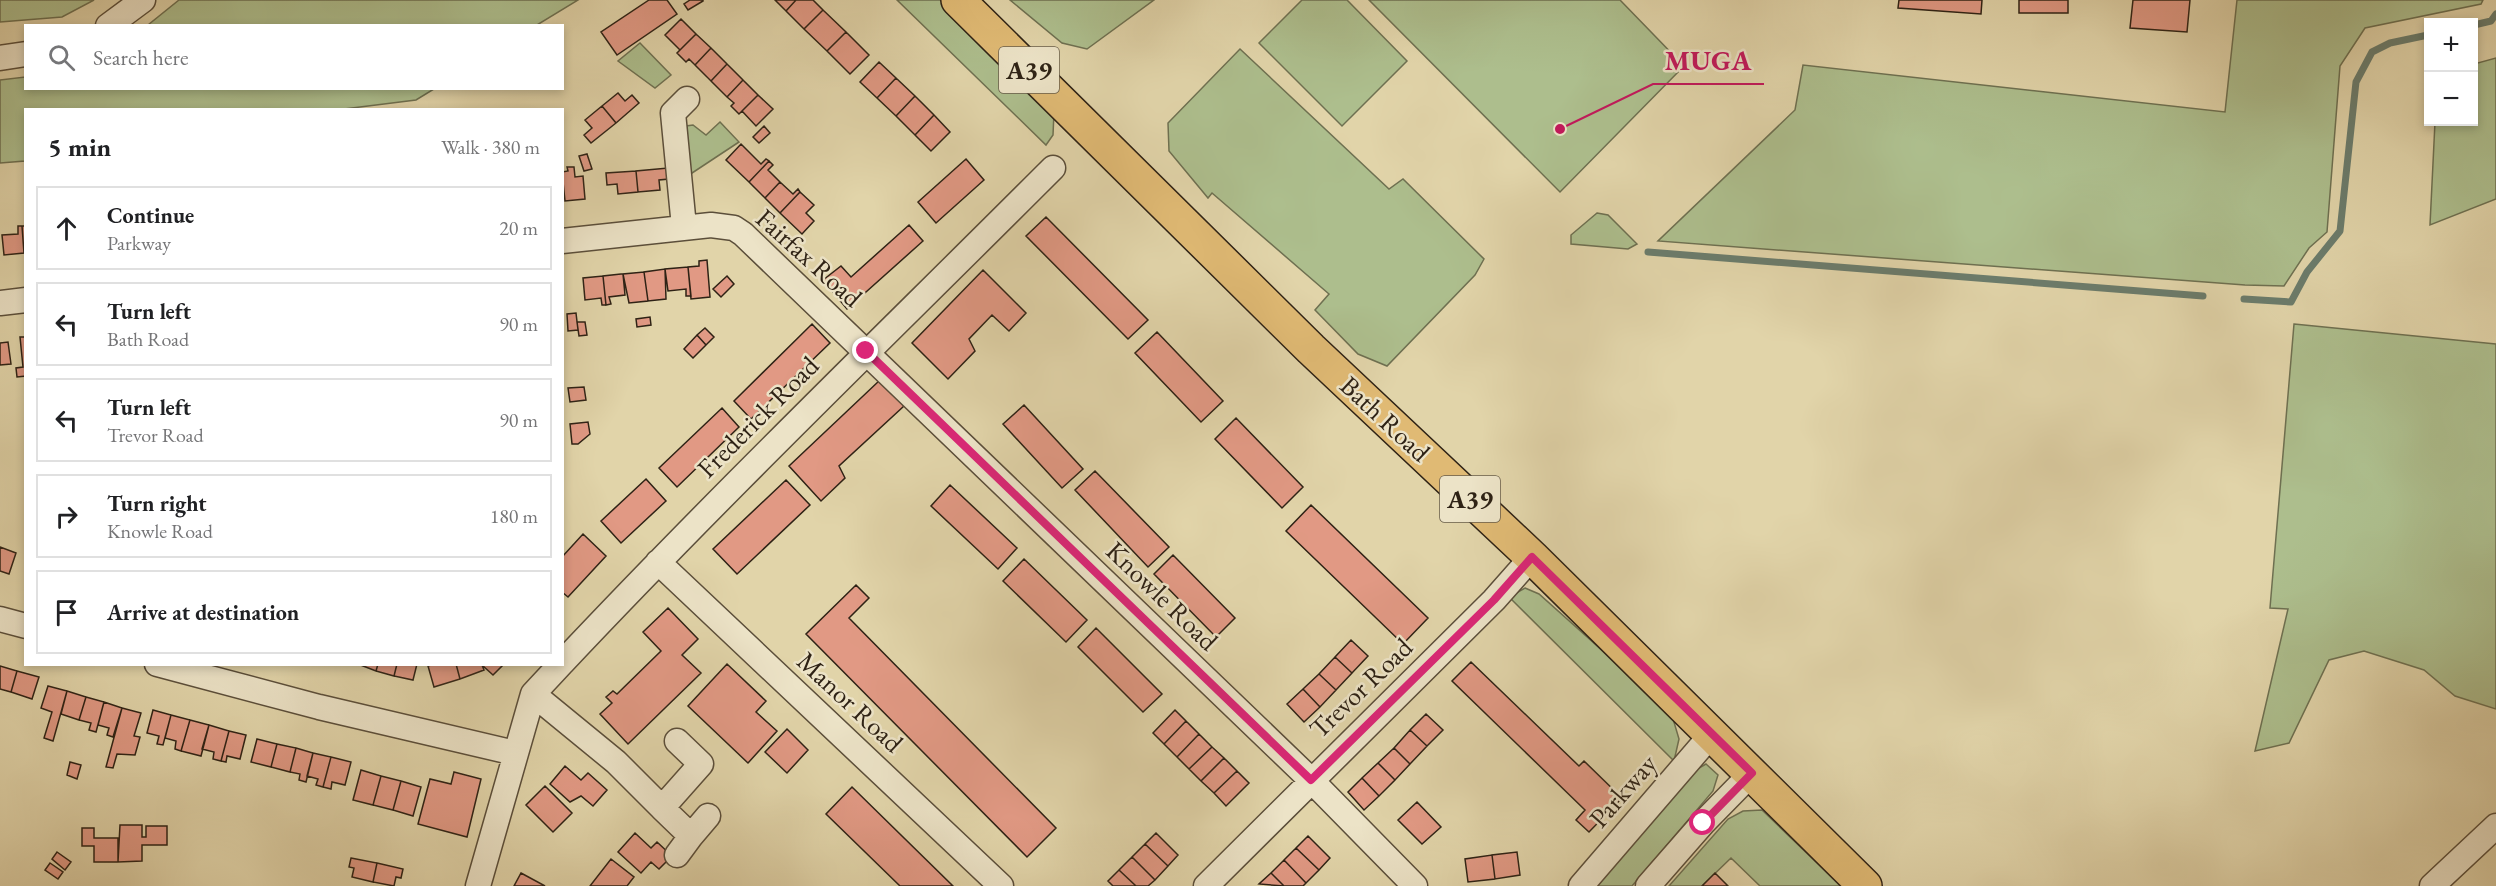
<!DOCTYPE html>
<html lang="en">
<head>
<meta charset="utf-8">
<style>
  :root { --surface:#fff; --page:#f6f6f6; --text:#202124; --muted:#757577; --line:#e0e0e0 }
  body { margin:0; font-family:"EB Garamond",serif; background:var(--page); color:var(--text) }
  .controls { position:absolute; right:18px; top:18px; display:grid; overflow:hidden; border-radius:0px; box-shadow:0 3px 9px #0003 }
  .controls button { width:54px; height:54px; display:grid; place-items:center; padding:0; border:0; border-bottom:2px solid var(--line); background:var(--surface); color:var(--text); font:30px sans-serif }
  .stop { position:absolute; width:18px; height:18px; margin:-14px; border:4px solid #db2777; border-radius:50%; background:#fff }
  .stop.end { background:#db2777; border-color:#fff; box-shadow:0 2px 6px #0008 }
  .list { margin:0; padding:0; list-style:none }
  h2 { display:flex; justify-content:space-between; align-items:center; height:78px; margin:0; padding:0 24px; font-size:26px }
  h2 small { font-size:20px; font-weight:400; color:var(--muted) }
  .list li { display:grid; grid-template-columns:39px 1fr auto; gap:18px; align-items:center; box-sizing:border-box; height:84px; margin:0 12px 12px; padding:0 12px; border:2px solid var(--line); border-radius:0px }
  .list b { display:block; font-size:22px; white-space:nowrap }
  .list p { margin:0; font-size:20px; white-space:nowrap; color:var(--muted) }
  .list em { font-size:20px; font-style:normal; color:var(--muted) }
  .icon { flex:none; width:33px; height:33px; fill:none; stroke:currentColor; stroke-width:2; stroke-linecap:round; stroke-linejoin:round }
  .map { position:relative; flex:none; width:2496px; height:886px; overflow:hidden }
  .search { position:absolute; background:var(--surface); box-shadow:0 3px 9px #0003; left:24px; top:24px; width:540px; height:66px; display:flex; align-items:center; gap:15px; box-sizing:border-box; padding:0 21px; border-radius:0px; color:var(--muted); font-size:22px }
  .panel { position:absolute; background:var(--surface); box-shadow:0 3px 9px #0003; left:24px; top:108px; width:540px; height:558px; border-radius:0px }
  .map>svg:first-child { display:block }
</style>
</head>
<body>
<div class="map">
<svg width="2496" height="886" viewBox="0 0 2496 886">
  <rect width="100%" height="100%" fill="#e1d4a9"/>
  <filter id="stains"><feTurbulence type="fractalNoise" baseFrequency=".00333" numOctaves="4"/><feColorMatrix values="0 0 0 0 .2 0 0 0 0 .09 0 0 0 0 .02 0 0 0 .5 -.17"/></filter>
  <radialGradient id="worn" r=".72"><stop offset=".6" stop-color="#630" stop-opacity="0"/><stop offset="1" stop-color="#630" stop-opacity=".3"/></radialGradient>
  <path fill="#adbe8d" stroke="#6e7051" stroke-width="1.5" d="M 0,0 L 94,0 L 62,17 L 0,22 Z
    M 179,0 L 578,0 L 537,25 L 148,25 Z
    M 897,0 L 940,0 L 1054,112 L 1053,135 L 1046,145 Z
    M 1010,0 L 1154,0 L 1087,49 L 1062,43 Z
    M 1302,0 L 1347,0 L 1407,61 L 1342,126 L 1259,43 Z
    M 1369,0 L 1620,0 L 1684,66 L 1560,192 Z
    M 2237,0 L 2483,0 L 2481,4 L 2365,28 L 2340,66 L 2327,232 L 2309,248 L 2284,286 L 2245,285 L 1658,241 L 1795,110 L 1803,65 L 2225,112 Z
    M 640,43 L 671,75 L 655,88 L 618,61 Z
    M 1240,49 L 1389,189 L 1403,179 L 1484,259 L 1475,275 L 1387,366 L 1358,354 L 1315,310 L 1329,294 L 1212,193 L 1208,198 L 1169,151 L 1168,123 Z
    M 2496,58 L 2496,199 L 2430,225 L 2435,122 L 2474,122 L 2474,64 Z
    M 25,77 L 26,88 L 434,89 L 416,100 L 344,109 L 26,110 L 25,161 L 0,163 L 0,80 Z
    M 720,122 L 739,142 L 686,177 L 686,126 L 693,125 L 706,135 Z
    M 1597,213 L 1608,215 L 1637,244 L 1628,249 L 1571,244 L 1571,235 Z
    M 2294,324 L 2496,344 L 2496,709 L 2455,696 L 2424,670 L 2364,651 L 2329,660 L 2289,743 L 2255,751 L 2288,609 L 2270,608 Z
    M 1525,588 L 1539,594 L 1671,712 L 1679,739 L 1674,761 L 1509,597 Z
    M 1706,764 L 1718,775 L 1713,791 L 1632,886 L 1596,886 L 1692,772 Z
    M 1762,810 L 1841,886 L 1760,886 L 1731,858 L 1702,886 L 1669,886 L 1728,819 L 1743,811 Z"/>
  <g fill="none" stroke-linecap="round" stroke-linejoin="round">
    <path stroke="#6b7c6c" stroke-width="7" d="M 2474,25 L 2491,21 L 2496,14
      M 1648,252 L 2203,296
      M 2244,299 L 2291,302 L 2307,272 L 2340,231 L 2356,82 L 2372,52 L 2390,43 L 2428,35"/>
  </g>
  <path fill="#e19984" stroke="#2e2215" stroke-width="1.5" d="M 649,0 L 667,0 L 677,14 L 617,55 L 601,32 Z
    M 690,0 L 703,0 L 703,1 L 688,10 L 684,4 Z
    M 775,0 L 796,0 L 786,11 Z
    M 796,0 L 813,0 L 823,10 L 804,29 L 786,11 Z
    M 1899,0 L 1982,0 L 1981,14 L 1898,8 Z
    M 2019,0 L 2068,0 L 2068,13 L 2019,13 Z
    M 2133,0 L 2190,0 L 2187,32 L 2130,28 Z
    M 823,10 L 846,32 L 827,51 L 804,29 Z
    M 681,19 L 696,34 L 680,50 L 665,35 Z
    M 846,32 L 869,55 L 850,74 L 827,51 Z
    M 696,34 L 711,48 L 695,65 L 689,59 L 686,62 L 677,53 Z
    M 711,48 L 727,64 L 711,81 L 695,65 Z
    M 879,62 L 896,78 L 877,98 L 860,82 Z
    M 727,64 L 743,80 L 727,97 L 711,81 Z
    M 896,78 L 915,96 L 896,116 L 877,98 Z
    M 743,80 L 758,95 L 739,114 L 731,106 L 734,103 L 727,97 Z
    M 618,93 L 625,101 L 632,95 L 639,103 L 616,123 L 602,106 Z
    M 758,95 L 773,109 L 756,126 L 742,111 Z
    M 915,96 L 934,115 L 915,135 L 896,116 Z
    M 602,106 L 616,123 L 591,143 L 584,135 L 592,128 L 585,120 Z
    M 934,115 L 950,132 L 931,151 L 915,135 Z
    M 764,126 L 770,133 L 759,143 L 753,137 Z
    M 741,144 L 761,164 L 766,159 L 769,161 L 749,182 L 726,160 Z
    M 587,154 L 592,169 L 584,171 L 579,156 Z
    M 966,159 L 984,180 L 936,223 L 918,202 Z
    M 769,161 L 773,165 L 768,170 L 780,182 L 765,198 L 749,182 Z
    M 567,167 L 574,167 L 575,177 L 583,176 L 585,199 L 565,201 L 562,172 L 568,171 Z
    M 668,168 L 669,179 L 659,180 L 660,190 L 638,192 L 636,171 Z
    M 636,171 L 638,192 L 618,194 L 617,184 L 607,185 L 606,173 Z
    M 780,182 L 793,194 L 798,189 L 800,192 L 780,213 L 765,198 Z
    M 800,192 L 814,205 L 806,213 L 814,221 L 802,234 L 780,213 Z
    M 1046,217 L 1148,320 L 1128,339 L 1026,236 Z
    M 909,225 L 923,241 L 847,309 L 823,280 L 841,266 L 851,277 Z
    M 18,226 L 22,226 L 24,253 L 4,255 L 2,235 L 18,234 Z
    M 22,226 L 26,226 L 26,253 L 24,253 Z
    M 707,260 L 710,297 L 691,299 L 688,267 L 699,266 L 699,261 Z
    M 688,267 L 691,296 L 686,296 L 686,289 L 668,291 L 665,269 Z
    M 665,269 L 666,299 L 648,301 L 644,272 Z
    M 983,270 L 1026,313 L 1009,331 L 992,315 L 969,339 L 975,351 L 948,379 L 912,343 Z
    M 644,272 L 648,301 L 629,303 L 623,274 Z
    M 621,274 L 623,274 L 625,295 L 609,297 L 611,304 L 606,305 L 603,276 Z
    M 603,276 L 606,305 L 602,305 L 601,298 L 585,300 L 583,278 Z
    M 727,276 L 734,284 L 721,297 L 713,289 Z
    M 576,313 L 578,330 L 568,331 L 567,314 Z
    M 650,317 L 651,325 L 637,327 L 636,319 Z
    M 577,322 L 585,322 L 587,335 L 579,336 Z
    M 812,324 L 830,343 L 751,419 L 734,401 Z
    M 705,328 L 714,337 L 706,345 L 697,335 Z
    M 1157,332 L 1223,401 L 1201,422 L 1135,353 Z
    M 697,335 L 706,345 L 693,358 L 684,349 Z
    M 20,337 L 26,337 L 26,376 L 17,377 L 16,368 L 23,367 Z
    M 8,342 L 11,364 L 0,365 L 0,343 Z
    M 880,380 L 904,406 L 839,466 L 845,478 L 821,501 L 789,466 Z
    M 584,387 L 586,400 L 570,402 L 568,388 Z
    M 1024,405 L 1083,469 L 1062,488 L 1003,424 Z
    M 722,408 L 739,427 L 677,487 L 659,468 Z
    M 1236,418 L 1303,487 L 1282,508 L 1215,439 Z
    M 588,422 L 590,434 L 578,444 L 572,444 L 570,424 Z
    M 1095,471 L 1169,547 L 1148,567 L 1075,490 Z
    M 646,479 L 666,501 L 621,543 L 601,521 Z
    M 786,480 L 810,505 L 737,574 L 713,549 Z
    M 950,485 L 1017,548 L 998,569 L 931,506 Z
    M 1311,505 L 1428,618 L 1403,644 L 1286,531 Z
    M 583,534 L 606,556 L 568,597 L 562,592 L 562,557 Z
    M 0,547 L 16,553 L 9,574 L 0,571 Z
    M 1173,555 L 1235,618 L 1216,637 L 1154,574 Z
    M 1024,559 L 1087,620 L 1066,642 L 1003,581 Z
    M 856,585 L 869,598 L 849,618 L 1056,828 L 1027,857 L 806,634 Z
    M 668,608 L 698,639 L 682,655 L 701,673 L 628,744 L 600,714 L 612,703 L 606,697 L 613,691 L 617,694 L 661,651 L 643,632 Z
    M 1096,628 L 1162,694 L 1143,712 L 1078,647 Z
    M 1351,640 L 1368,656 L 1352,673 L 1335,657 Z
    M 1335,657 L 1352,673 L 1336,690 L 1319,674 Z
    M 1471,662 L 1579,766 L 1584,761 L 1622,798 L 1589,832 L 1576,820 L 1585,810 L 1452,681 Z
    M 358,664 L 378,664 L 376,671 Z
    M 378,664 L 397,664 L 394,676 L 376,671 Z
    M 397,664 L 417,664 L 413,680 L 394,676 Z
    M 434,664 L 456,664 L 460,679 L 434,687 L 428,666 Z
    M 456,664 L 501,664 L 502,666 L 493,675 L 482,665 L 484,670 L 460,679 Z
    M 727,664 L 766,701 L 756,712 L 777,731 L 748,763 L 688,706 Z
    M 0,666 L 17,671 L 11,692 L 0,689 Z
    M 17,671 L 39,677 L 32,699 L 11,692 Z
    M 1319,674 L 1336,690 L 1320,707 L 1303,689 Z
    M 48,686 L 67,691 L 53,741 L 44,738 L 52,712 L 41,708 Z
    M 1303,689 L 1320,707 L 1304,722 L 1287,704 Z
    M 67,691 L 86,697 L 79,720 L 61,714 Z
    M 86,697 L 104,702 L 96,732 L 89,730 L 91,723 L 79,720 Z
    M 104,702 L 122,708 L 113,737 L 107,735 L 109,728 L 98,725 Z
    M 122,708 L 141,713 L 134,736 L 140,737 L 135,755 L 117,754 L 113,768 L 106,767 Z
    M 153,710 L 171,715 L 163,745 L 157,744 L 159,736 L 147,733 Z
    M 1175,710 L 1186,721 L 1164,744 L 1153,733 Z
    M 1426,714 L 1443,730 L 1427,746 L 1410,730 Z
    M 171,715 L 190,720 L 181,751 L 175,749 L 176,741 L 165,738 Z
    M 190,720 L 209,725 L 201,756 L 181,751 Z
    M 1186,721 L 1199,734 L 1177,757 L 1164,744 Z
    M 209,725 L 229,731 L 221,761 L 213,759 L 214,752 L 202,749 Z
    M 787,729 L 808,750 L 787,773 L 765,752 Z
    M 1410,730 L 1427,746 L 1410,764 L 1394,748 Z
    M 229,731 L 246,735 L 240,759 L 227,756 L 226,762 L 221,761 Z
    M 1199,734 L 1212,747 L 1189,769 L 1177,757 Z
    M 257,739 L 277,744 L 271,767 L 251,762 Z
    M 277,744 L 296,748 L 290,772 L 271,767 Z
    M 1212,747 L 1224,758 L 1201,781 L 1189,769 Z
    M 296,748 L 313,753 L 306,782 L 299,780 L 300,774 L 290,772 Z
    M 1394,748 L 1410,764 L 1395,780 L 1378,763 Z
    M 313,753 L 331,757 L 323,787 L 316,785 L 318,779 L 307,776 Z
    M 331,757 L 351,762 L 345,785 L 332,782 L 331,789 L 323,787 Z
    M 1224,758 L 1237,771 L 1214,793 L 1201,781 Z
    M 70,762 L 81,765 L 77,779 L 67,775 Z
    M 1378,763 L 1395,780 L 1379,796 L 1362,778 Z
    M 565,766 L 581,780 L 588,773 L 607,790 L 593,806 L 581,796 L 570,802 L 550,784 Z
    M 361,770 L 381,776 L 373,805 L 353,800 Z
    M 1237,771 L 1249,783 L 1226,806 L 1214,793 Z
    M 454,772 L 481,779 L 467,837 L 418,824 L 430,779 L 451,784 Z
    M 381,776 L 401,781 L 393,810 L 373,805 Z
    M 1362,778 L 1379,796 L 1364,810 L 1348,792 Z
    M 401,781 L 421,787 L 413,816 L 393,810 Z
    M 545,786 L 572,813 L 553,832 L 526,805 Z
    M 852,787 L 953,886 L 900,886 L 826,814 Z
    M 1417,802 L 1441,827 L 1422,844 L 1398,820 Z
    M 120,825 L 142,825 L 142,837 L 146,837 L 146,826 L 167,826 L 167,845 L 142,845 L 142,861 L 118,862 Z
    M 82,828 L 94,828 L 94,838 L 118,838 L 118,862 L 94,862 L 94,846 L 82,846 Z
    M 635,833 L 651,848 L 657,842 L 672,856 L 659,869 L 651,862 L 641,873 L 618,852 Z
    M 1156,833 L 1178,855 L 1168,866 L 1145,844 Z
    M 1308,836 L 1330,858 L 1319,870 L 1296,848 Z
    M 1145,844 L 1168,866 L 1155,880 L 1132,857 Z
    M 1296,848 L 1319,870 L 1306,883 L 1284,860 Z
    M 57,852 L 71,862 L 65,870 L 52,859 Z
    M 1517,852 L 1520,875 L 1495,879 L 1492,855 Z
    M 1492,855 L 1495,879 L 1468,882 L 1465,859 Z
    M 1132,857 L 1155,880 L 1148,886 L 1136,886 L 1119,870 Z
    M 351,858 L 377,863 L 373,882 L 352,877 L 354,868 L 349,867 Z
    M 611,859 L 634,877 L 627,886 L 590,886 Z
    M 1284,860 L 1306,883 L 1303,886 L 1284,886 L 1271,873 Z
    M 50,863 L 63,872 L 58,879 L 45,870 Z
    M 377,863 L 403,869 L 401,878 L 396,877 L 394,886 L 373,882 Z
    M 1119,870 L 1136,886 L 1113,886 L 1108,881 Z
    M 521,873 L 545,886 L 514,886 Z
    M 1271,873 L 1284,886 L 1259,884 Z
    M 1715,873 L 1728,886 L 1702,886 Z"/>
  <g fill="none" stroke-linecap="round" stroke-linejoin="round">
    <g stroke="#5b4e3a" stroke-width="27">
      <path id="street" d="M 108,26 L 143,0
        M 0,58 L 26,54
        M 684,227 L 673,113 L 687,99
        M 562,241 L 711,225 L 734,228 L 743,234 L 1311,780 L 1415,886
        M 0,303 L 26,300
        M 658,562 L 1001,886
        M 0,619 L 26,626
        M 562,663 C 722,493 889,332 1053,168
        M 157,664 L 319,707 L 515,753
        M 533,694 L 616,762 L 662,808
        M 677,741 L 701,764 L 662,808 L 691,836 L 708,816
        M 677,855 L 691,836
        M 478,886 L 533,694 L 561,664
        M 1206,886 L 1494,600 L 1532,557
        M 1581,886 L 1711,735
        M 1648,886 L 1703,823 L 1752,773
        M 2432,886 L 2496,826"/>
    </g>
    <g stroke="#2e2215" stroke-width="36">
      <path id="primary" d="M 958,0 L 1311,349 L 1532,557 L 1865,886"/>
    </g>
    <use href="#street" stroke="#ece3c7" stroke-width="24"/>
    <use href="#primary" stroke="#e0ba74" stroke-width="33"/>
  </g>
  <g fill="none" stroke-linecap="round" stroke-linejoin="round">
    <path stroke="#db2777" stroke-width="8" d="M 866,351 L 1311,780 L 1494,600 L 1532,557 L 1752,773 L 1703,823"/>
  </g>
  <g text-anchor="middle" stroke-width="5" stroke-linejoin="round" paint-order="stroke">
    <g fill="#ece3c7" stroke="#675c4a" stroke-width="1.5">
      <rect x="999" y="47" width="60" height="46" rx="4.5"/>
      <rect x="1440" y="476" width="60" height="46" rx="4.5"/>
    </g>
    <g font-size="26" font-weight="bold" fill="#2e2215">
      <text x="1029" y="79">A39</text>
      <text x="1470" y="508">A39</text>
    </g>
    <g font-size="27" fill="#2e2215" stroke="#ece3c7">
      <text transform="translate(809 258) rotate(42)" y="9">Fairfax Road</text>
      <text transform="translate(758 417) rotate(-45)" y="9">Frederick Road</text>
      <text transform="translate(1385 419) rotate(43)" y="9">Bath Road</text>
      <text transform="translate(1162 596) rotate(44)" y="9">Knowle Road</text>
      <text transform="translate(1361 688) rotate(-44)" y="9">Trevor Road</text>
      <text transform="translate(850 702) rotate(43)" y="9">Manor Road</text>
      <text transform="translate(1623 791) rotate(-49)" y="9">Parkway</text>
    </g>
  </g>
  <path fill="none" stroke="#c2185b" stroke-width="2" d="M1560 129L1653 84H1764"/>
  <circle fill="#c2185b" stroke="#ece3c7" stroke-width="2" cx="1560" cy="129" r="6"/>
  <g font-size="28" text-anchor="middle" font-weight="bold" fill="#c2185b" stroke="#ece3c7" stroke-width="5" stroke-linejoin="round" paint-order="stroke">
    <text x="1708" y="70">MUGA</text>
  </g>
  <rect width="100%" height="100%" filter="url(#stains)"/>
  <rect width="100%" height="100%" fill="url(#worn)"/>
</svg>
<div class="controls">
<button>+</button>
<button>−</button>
</div>
<div class="stop" style="left:1703px;top:823px"></div>
<div class="stop end" style="left:866px;top:351px"></div>
<div class="search"><svg class="icon" aria-label="search" viewBox="0 0 24 24"><circle cx="10" cy="10" r="6"/><path d="M15 15l6 6"/></svg>Search here</div>
<section class="panel">
<h2>5 min<small>Walk · 380 m</small></h2>
<ul class="list">
<li><svg class="icon" aria-label="ahead" viewBox="0 0 24 24"><path d="M12 20V5M6 11l6-6 6 6"/></svg><div><b>Continue</b><p>Parkway</p></div><em>20 m</em></li>
<li><svg class="icon" aria-label="left" viewBox="0 0 24 24"><path d="M17 20v-9H6M10 6l-5 5 5 5"/></svg><div><b>Turn left</b><p>Bath Road</p></div><em>90 m</em></li>
<li><svg class="icon" aria-label="left" viewBox="0 0 24 24"><path d="M17 20v-9H6M10 6l-5 5 5 5"/></svg><div><b>Turn left</b><p>Trevor Road</p></div><em>90 m</em></li>
<li><svg class="icon" aria-label="right" viewBox="0 0 24 24"><path d="M7 20v-9h11M14 6l5 5-5 5"/></svg><div><b>Turn right</b><p>Knowle Road</p></div><em>180 m</em></li>
<li><svg class="icon" aria-label="arrive" viewBox="0 0 24 24"><path d="M6 21V4h12l-3 4 3 4H6"/></svg><div><b>Arrive at destination</b></div></li>
</ul>
</section>
</div>
</body>
</html>
